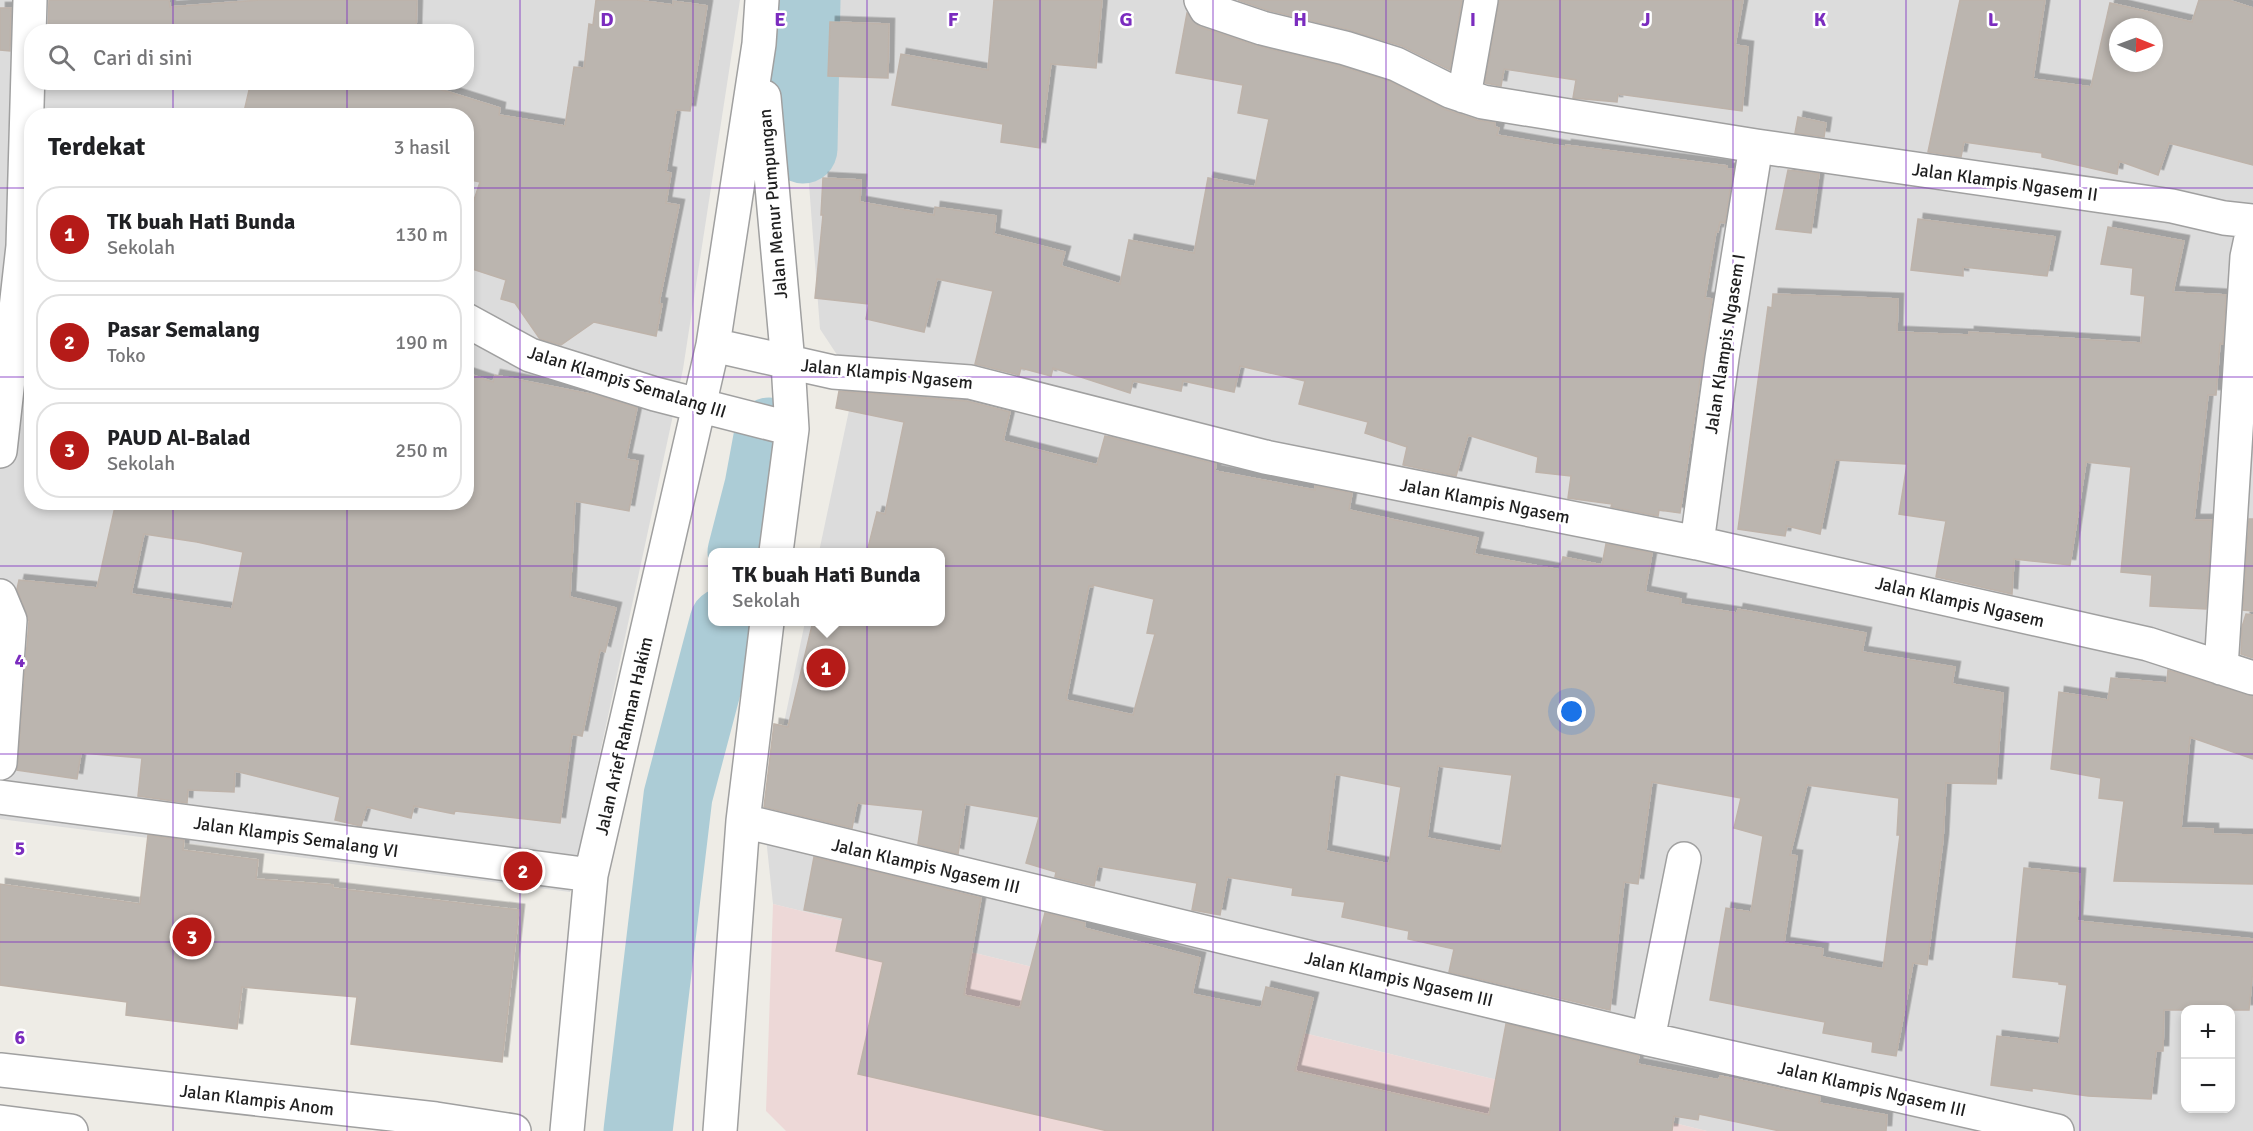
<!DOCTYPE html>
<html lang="id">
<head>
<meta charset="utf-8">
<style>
  :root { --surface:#fff; --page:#f6f6f6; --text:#202124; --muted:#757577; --line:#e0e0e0; --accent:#b51b18 }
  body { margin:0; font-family:Signika,sans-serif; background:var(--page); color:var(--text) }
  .controls { position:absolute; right:18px; bottom:18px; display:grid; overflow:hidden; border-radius:12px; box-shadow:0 3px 9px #0003 }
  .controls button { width:54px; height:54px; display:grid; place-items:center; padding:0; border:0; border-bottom:2px solid var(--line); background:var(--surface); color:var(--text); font:30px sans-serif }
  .compass { position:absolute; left:2109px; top:18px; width:54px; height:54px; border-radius:50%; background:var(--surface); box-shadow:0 3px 9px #0003; rotate:91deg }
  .you { position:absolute; left:1572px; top:712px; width:21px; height:21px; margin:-15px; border:4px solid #fff; border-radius:50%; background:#1a73e8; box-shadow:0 0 0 9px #1a73e833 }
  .badge { display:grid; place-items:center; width:39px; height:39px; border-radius:50%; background:var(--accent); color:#fff; font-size:20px; font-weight:700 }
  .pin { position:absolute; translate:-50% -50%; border:3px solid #fff; box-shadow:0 2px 6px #0006 }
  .popup { position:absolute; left:708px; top:548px; width:237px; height:78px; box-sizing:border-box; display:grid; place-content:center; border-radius:12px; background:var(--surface); filter:drop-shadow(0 2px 4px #0005); font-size:20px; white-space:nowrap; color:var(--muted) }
  .popup b { font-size:22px; color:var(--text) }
  .popup::after { content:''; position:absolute; left:50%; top:100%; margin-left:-12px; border:12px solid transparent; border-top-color:var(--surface) }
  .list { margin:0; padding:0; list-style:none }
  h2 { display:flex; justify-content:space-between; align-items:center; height:78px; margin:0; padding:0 24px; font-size:26px }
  h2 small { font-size:20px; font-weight:400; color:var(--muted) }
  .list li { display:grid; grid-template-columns:39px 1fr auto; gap:18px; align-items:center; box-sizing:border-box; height:96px; margin:0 12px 12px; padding:0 12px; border:2px solid var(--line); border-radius:24px }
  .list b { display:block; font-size:22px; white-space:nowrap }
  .list p { margin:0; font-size:20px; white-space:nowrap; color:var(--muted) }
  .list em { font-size:20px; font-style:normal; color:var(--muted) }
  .icon { flex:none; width:33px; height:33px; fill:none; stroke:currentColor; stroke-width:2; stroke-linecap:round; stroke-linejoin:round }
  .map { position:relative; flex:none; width:2253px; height:1131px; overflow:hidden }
  .search { position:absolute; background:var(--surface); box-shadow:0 3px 9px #0003; left:24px; top:24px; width:450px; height:66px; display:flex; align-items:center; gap:15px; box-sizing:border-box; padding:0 21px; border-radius:24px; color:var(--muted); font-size:22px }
  .panel { position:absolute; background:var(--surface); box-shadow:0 3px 9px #0003; left:24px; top:108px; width:450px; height:402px; border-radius:24px }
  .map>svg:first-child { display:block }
</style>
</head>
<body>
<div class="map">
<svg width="2253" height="1131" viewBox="0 0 2253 1131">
  <defs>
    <filter id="shadow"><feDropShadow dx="5.5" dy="-5.5" stdDeviation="0" flood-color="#0004"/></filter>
  </defs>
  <rect width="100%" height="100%" fill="#eeece6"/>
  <path fill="#dcdcdc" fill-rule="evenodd" d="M 0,0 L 740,0 L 683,369 L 570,892 L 0,819 ZM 32,32 L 466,32 L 466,82 L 32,82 ZM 32,116 L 466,116 L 466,502 L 32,502 Z
    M 795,0 L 2253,0 L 2253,1131 L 1707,1131 L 773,904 L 764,819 L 805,622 L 940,622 L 940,552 L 819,552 L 855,382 L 820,329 ZM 2118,27 L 2154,27 L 2154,63 L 2118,63 ZM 2186,1010 L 2230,1010 L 2230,1108 L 2186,1108 Z"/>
  <path fill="#edd8d7" d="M 773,904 L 1707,1131 L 786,1131 L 766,1111 Z"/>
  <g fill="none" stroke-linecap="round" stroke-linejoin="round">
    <path stroke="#acccd6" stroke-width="69" d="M 803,149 L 806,0
      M 742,552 L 759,486 L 769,432
      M 638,1131 L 678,796 L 724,622"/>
  </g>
  <path fill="#bbb5af" stroke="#beb3aa" stroke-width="1.5" fill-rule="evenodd" filter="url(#shadow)" d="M 49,0 L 169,0 L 170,7 L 259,0 L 417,0 L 416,32 L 48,32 Z
    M 596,0 L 637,0 L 673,5 L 673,1 L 707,6 L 690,111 L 676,110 L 666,172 L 671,173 L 666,203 L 679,205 L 659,303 L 662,304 L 656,336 L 594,322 L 561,345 L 540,339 L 515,303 L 501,299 L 506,280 L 466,267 L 466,224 L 480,182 L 466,179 L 466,116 L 243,116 L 250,86 L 153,82 L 417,82 L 500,108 L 499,115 L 565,126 L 574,67 L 584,68 L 589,24 L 593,25 Z
    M 994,0 L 1102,0 L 1096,68 L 1051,64 L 1040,148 L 1001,142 L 1003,124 L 892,105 L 901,54 L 988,70 Z
    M 1238,0 L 1462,0 L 1450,70 L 1402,46 L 1349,30 L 1267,10 Z
    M 1499,0 L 1743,0 L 1735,45 L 1748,47 L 1742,111 L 1618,94 L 1617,102 L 1573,98 L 1576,80 L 1504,69 L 1501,86 L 1485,83 Z
    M 1960,0 L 2045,0 L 2033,79 L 2091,87 L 2110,3 L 2192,22 L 2199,0 L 2228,0 L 2253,8 L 2253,165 L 2169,143 L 2158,175 L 2119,161 L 2117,174 L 2042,157 L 2042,153 L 1964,142 L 1961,157 L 1928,152 ZM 2118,27 L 2154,27 L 2154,63 L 2118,63 Z
    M 0,8 L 11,8 L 10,51 L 0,50 Z
    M 1187,13 L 1200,27 L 1258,46 L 1340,66 L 1389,81 L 1444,109 L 1477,120 L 1495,123 L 1495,127 L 1499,128 L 1497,135 L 1566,147 L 1566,145 L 1727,166 L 1727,169 L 1733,169 L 1725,223 L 1720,222 L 1718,232 L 1716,232 L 1705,298 L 1712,299 L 1680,513 L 1659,510 L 1658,516 L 1611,507 L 1612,504 L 1568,498 L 1571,476 L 1536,472 L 1538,457 L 1468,435 L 1456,476 L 1403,465 L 1407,447 L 1365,433 L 1368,422 L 1299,404 L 1305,381 L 1240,366 L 1234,392 L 1183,381 L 1181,391 L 1133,381 L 1130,393 L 1053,368 L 1051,376 L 1021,368 L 1019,375 L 975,364 L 993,291 L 937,279 L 924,332 L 866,319 L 869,304 L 815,298 L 823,215 L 821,215 L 823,178 L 861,180 L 860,202 L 934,215 L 935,207 L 996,216 L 994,234 L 1065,252 L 1061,266 L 1120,284 L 1129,240 L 1194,253 L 1208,178 L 1255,187 L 1269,119 L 1238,113 L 1243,85 L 1176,73 Z
    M 830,22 L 889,24 L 888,78 L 828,76 Z
    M 1798,117 L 1826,123 L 1824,137 L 1795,133 Z
    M 1788,170 L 1819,174 L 1811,233 L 1776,229 Z
    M 1918,219 L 2055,237 L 2047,276 L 1963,267 L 1963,276 L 1911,270 Z
    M 2108,227 L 2184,241 L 2173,292 L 2226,295 L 2223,344 L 2220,343 L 2216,395 L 2208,395 L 2194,520 L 2212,520 L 2206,609 L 2150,606 L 2152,575 L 2121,572 L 2131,467 L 2086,462 L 2070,565 L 2014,559 L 2012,594 L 1936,577 L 1946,521 L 1899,514 L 1907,464 L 1835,460 L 1820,534 L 1787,526 L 1785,536 L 1738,529 L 1768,307 L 1772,308 L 1773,294 L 1898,299 L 1897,332 L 1969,335 L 1969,332 L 2141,343 L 2145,296 L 2131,294 L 2133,268 L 2101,264 Z
    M 466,373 L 493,382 L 495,375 L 595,395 L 637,408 L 626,459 L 638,461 L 629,511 L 575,501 L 570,597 L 616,608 L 605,652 L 600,650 L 582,736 L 572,734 L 560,823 L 455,811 L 454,814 L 414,806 L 411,818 L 367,807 L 361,826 L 335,820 L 340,797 L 235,771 L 234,792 L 188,790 L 187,803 L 138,796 L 142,758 L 81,753 L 77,779 L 17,770 L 29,621 L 17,589 L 19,580 L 97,588 L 116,502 L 466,502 ZM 144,534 L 197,542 L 243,552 L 232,609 L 131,594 Z
    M 839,391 L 967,401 L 1010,412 L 1003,441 L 1097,465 L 1105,436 L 1216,464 L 1215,471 L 1315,490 L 1315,486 L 1352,493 L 1349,510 L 1478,538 L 1474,554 L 1560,570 L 1563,557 L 1602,565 L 1606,544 L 1652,553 L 1645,592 L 1681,599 L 1680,604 L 1737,613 L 1738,609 L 1866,633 L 1862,652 L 1955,667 L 1952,684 L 2003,693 L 1996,784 L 1946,783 L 1943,840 L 1927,965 L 1913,963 L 1896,1056 L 1872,1052 L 1873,1042 L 1823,1033 L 1825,1022 L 1710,1000 L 1726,908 L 1751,912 L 1763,836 L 1734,828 L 1741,798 L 1652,782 L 1638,884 L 1624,882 L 1610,1010 L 1449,972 L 1454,949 L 1408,939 L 1409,931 L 1342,917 L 1345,902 L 1292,895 L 1293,888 L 1227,877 L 1220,915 L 1192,910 L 1197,883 L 1098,866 L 1094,886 L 1055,877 L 1056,872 L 1026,863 L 1039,817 L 965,804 L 958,854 L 918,844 L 923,810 L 857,803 L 852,828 L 764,807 L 774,724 L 788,727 L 813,621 L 940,621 L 940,552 L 867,552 L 877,512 L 885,514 L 904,422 L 836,408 ZM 1093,585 L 1154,599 L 1147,633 L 1155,634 L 1133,715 L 1066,700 L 1089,586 L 1093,587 ZM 1438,766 L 1512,775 L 1501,852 L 1427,838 ZM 1335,774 L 1401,787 L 1389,864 L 1326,851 ZM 1807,785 L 1899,798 L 1897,835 L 1900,835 L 1883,969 L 1822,957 L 1823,949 L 1784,943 L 1797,856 L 1790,855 Z
    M 2249,519 L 2253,519 L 2253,611 L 2243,610 Z
    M 2246,614 L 2253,615 L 2253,658 L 2241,654 L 2242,627 Z
    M 2168,670 L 2253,696 L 2253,759 L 2190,737 L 2181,828 L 2213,829 L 2213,834 L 2253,835 L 2253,884 L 2114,881 L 2124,801 L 2099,798 L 2101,778 L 2051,769 L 2059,692 L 2108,700 L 2111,678 L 2167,683 Z
    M 148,835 L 184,840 L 183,850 L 258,860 L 256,879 L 333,885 L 333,888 L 519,910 L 502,1062 L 351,1044 L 357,997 L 242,987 L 237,1029 L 126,1015 L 127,1002 L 0,985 L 0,884 L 140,904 Z
    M 814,857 L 981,898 L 964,995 L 1020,1008 L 1045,913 L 1085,923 L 1084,928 L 1200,958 L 1192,994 L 1261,1008 L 1266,987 L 1313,998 L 1295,1071 L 1489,1115 L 1506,1024 L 1639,1056 L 1637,1064 L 1719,1080 L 1720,1076 L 1820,1097 L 1819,1103 L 1887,1115 L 1886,1131 L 1780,1131 L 1699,1114 L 1698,1120 L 1674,1116 L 1672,1131 L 1108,1131 L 858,1074 L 883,962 L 836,951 L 843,918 L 804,910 Z
    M 2024,868 L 2080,874 L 2077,921 L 2253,939 L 2253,968 L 2249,1010 L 2164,1010 L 2163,1051 L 2156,1051 L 2151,1099 L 2088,1096 L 2032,1088 L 2032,1091 L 1991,1085 L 1997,1036 L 2059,1044 L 2067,985 L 2059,984 L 2059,982 L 2013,977 Z"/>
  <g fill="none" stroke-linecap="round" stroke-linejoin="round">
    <g stroke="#a0a0a0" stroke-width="36">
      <path id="minor" d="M 1201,0 L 1206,9 L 1262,28 L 1345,48 L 1396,64 L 1450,91 L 1483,102 L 1756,146 L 2172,206 L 2224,218 L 2253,221
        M 1464,96 L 1481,0
        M 764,97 L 788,363 L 792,429 L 776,552
        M 466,320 L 530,355 L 655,394 L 792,429
        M 713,345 L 833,372 L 970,382 L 1265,457 L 1697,543 L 2148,644 L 2253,678
        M 0,451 L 23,246 L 30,0
        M 1697,543 L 1722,358 L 1756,146
        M 0,596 L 10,620 L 0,763
        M 2221,668 L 2247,257 L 2253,229
        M 0,797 L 591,875
        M 743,821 L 1648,1039 L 2057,1131
        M 1648,1039 L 1684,859
        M 0,1070 L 436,1119 L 514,1131
        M 0,1122 L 71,1131
        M 567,1131 L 591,875 L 713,345 L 759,44 L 762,0
        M 720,1131 L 743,821 L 767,622"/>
    </g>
    <use href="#minor" stroke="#fff" stroke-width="33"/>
  </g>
  <path fill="none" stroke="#7b2cbf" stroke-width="1.5" stroke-opacity="0.55" d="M 173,0 L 173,32M 347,0 L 347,32M 520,0 L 520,1131M 693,0 L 693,1131M 867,0 L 867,1131M 1040,0 L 1040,1131M 1213,0 L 1213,1131M 1386,0 L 1386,1131M 1560,0 L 1560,1131M 1733,0 L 1733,1131M 1906,0 L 1906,1131M 2080,0 L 2080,1131M 173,82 L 173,116M 347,82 L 347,116M 0,188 L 32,188M 466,188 L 2253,188M 0,377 L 32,377M 466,377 L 2253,377M 173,502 L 173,1131M 347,502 L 347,1131M 0,566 L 2253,566M 0,754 L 2253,754M 0,942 L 2253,942"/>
  <g text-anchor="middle" stroke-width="5" stroke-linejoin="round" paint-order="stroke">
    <g font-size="18" fill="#1f1f1f" stroke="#fff">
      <text transform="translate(2005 182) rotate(8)" y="6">Jalan Klampis Ngasem II</text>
      <text transform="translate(773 204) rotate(-95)" y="6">Jalan Menur Pumpungan</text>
      <text transform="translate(1725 344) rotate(-81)" y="6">Jalan Klampis Ngasem I</text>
      <text transform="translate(887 374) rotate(6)" y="6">Jalan Klampis Ngasem</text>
      <text transform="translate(627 382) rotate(17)" y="6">Jalan Klampis Semalang III</text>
      <text transform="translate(1485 501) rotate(11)" y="6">Jalan Klampis Ngasem</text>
      <text transform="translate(1960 602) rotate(13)" y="6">Jalan Klampis Ngasem</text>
      <text transform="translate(624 736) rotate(-77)" y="6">Jalan Arief Rahman Hakim</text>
      <text transform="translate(296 837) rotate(8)" y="6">Jalan Klampis Semalang VI</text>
      <text transform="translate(926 866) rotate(13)" y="6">Jalan Klampis Ngasem III</text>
      <text transform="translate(1399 979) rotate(13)" y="6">Jalan Klampis Ngasem III</text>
      <text transform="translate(1872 1089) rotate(13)" y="6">Jalan Klampis Ngasem III</text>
      <text transform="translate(257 1100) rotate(7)" y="6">Jalan Klampis Anom</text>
    </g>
  </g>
  <g font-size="20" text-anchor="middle" font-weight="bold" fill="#7b2cbf" stroke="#fff" stroke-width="5" stroke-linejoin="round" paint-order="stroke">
    <text x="607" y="26">D</text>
    <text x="780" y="26">E</text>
    <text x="953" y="26">F</text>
    <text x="1126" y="26">G</text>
    <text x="1300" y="26">H</text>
    <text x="1473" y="26">I</text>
    <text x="1646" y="26">J</text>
    <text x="1820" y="26">K</text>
    <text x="1993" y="26">L</text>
    <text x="20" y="667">4</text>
    <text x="20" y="855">5</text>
    <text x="20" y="1044">6</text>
  </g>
</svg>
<div class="controls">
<button>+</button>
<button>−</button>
</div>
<svg class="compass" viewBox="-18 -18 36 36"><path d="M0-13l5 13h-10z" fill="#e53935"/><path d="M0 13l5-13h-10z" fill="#757577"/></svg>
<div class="you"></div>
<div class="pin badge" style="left:826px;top:668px">1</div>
<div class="popup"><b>TK buah Hati Bunda</b>Sekolah</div>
<div class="pin badge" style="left:523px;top:871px">2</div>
<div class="pin badge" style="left:192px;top:937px">3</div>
<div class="search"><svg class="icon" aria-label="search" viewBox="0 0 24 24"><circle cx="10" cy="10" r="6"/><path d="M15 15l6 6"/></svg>Cari di sini</div>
<section class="panel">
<h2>Terdekat<small>3 hasil</small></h2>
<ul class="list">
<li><span class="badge">1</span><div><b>TK buah Hati Bunda</b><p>Sekolah</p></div><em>130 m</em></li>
<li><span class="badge">2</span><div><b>Pasar Semalang</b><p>Toko</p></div><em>190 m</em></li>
<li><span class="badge">3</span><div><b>PAUD Al-Balad</b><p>Sekolah</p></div><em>250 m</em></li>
</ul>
</section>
</div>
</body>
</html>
